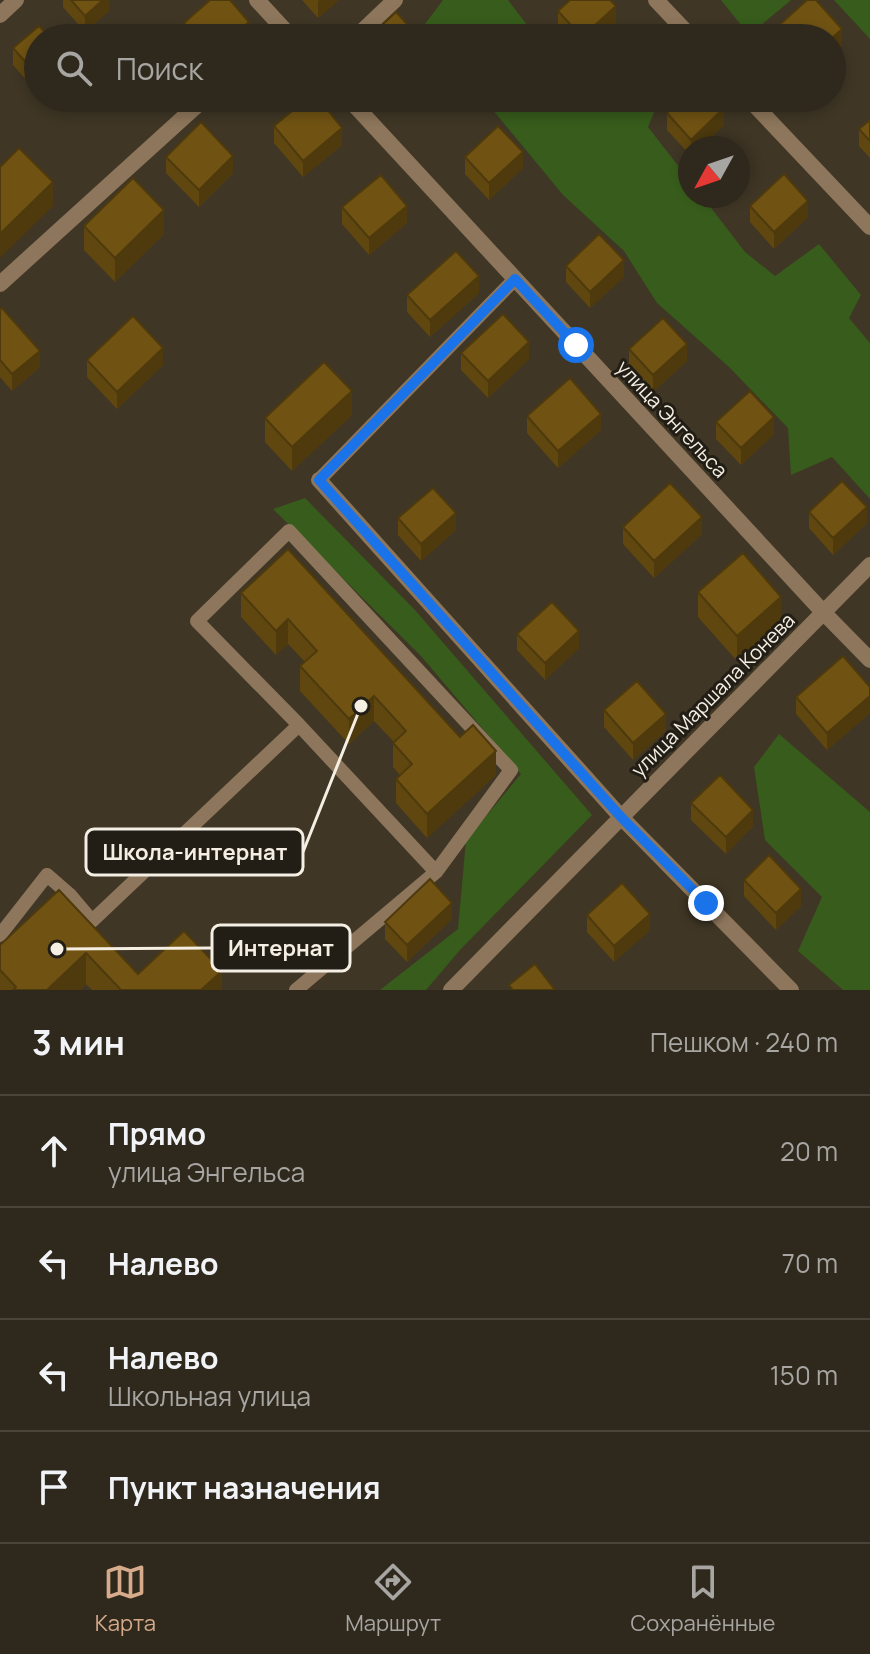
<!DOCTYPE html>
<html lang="ru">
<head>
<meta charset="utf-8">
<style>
  :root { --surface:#2f281c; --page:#3b3429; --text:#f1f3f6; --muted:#a7a6a3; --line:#4a443b; --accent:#d6ab8b }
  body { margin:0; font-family:Manrope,sans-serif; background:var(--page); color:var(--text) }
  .compass { position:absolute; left:678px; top:136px; width:72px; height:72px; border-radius:50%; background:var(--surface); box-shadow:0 4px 12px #0003; rotate:230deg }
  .stop { position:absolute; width:24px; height:24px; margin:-18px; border:6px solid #1a73e8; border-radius:50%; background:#fff }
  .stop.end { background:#1a73e8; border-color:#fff; box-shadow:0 2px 8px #0008 }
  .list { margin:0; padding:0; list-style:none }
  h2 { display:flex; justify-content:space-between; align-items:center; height:104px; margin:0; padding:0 32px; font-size:34px }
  h2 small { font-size:26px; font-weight:400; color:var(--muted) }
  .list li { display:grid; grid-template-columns:52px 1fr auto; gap:24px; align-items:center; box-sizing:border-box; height:112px; padding:0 32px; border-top:2px solid var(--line) }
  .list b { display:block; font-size:30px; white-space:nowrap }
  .list p { margin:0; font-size:26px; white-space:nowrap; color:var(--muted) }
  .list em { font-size:26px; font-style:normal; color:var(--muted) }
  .icon { flex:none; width:44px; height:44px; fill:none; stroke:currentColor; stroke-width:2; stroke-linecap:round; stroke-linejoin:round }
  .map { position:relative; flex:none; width:870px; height:990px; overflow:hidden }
  .search { position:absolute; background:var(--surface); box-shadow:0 4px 12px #0003; left:24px; right:24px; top:24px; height:88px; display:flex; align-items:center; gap:20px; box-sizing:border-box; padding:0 28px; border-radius:44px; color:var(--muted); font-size:30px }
  .sheet { height:552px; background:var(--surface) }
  nav { display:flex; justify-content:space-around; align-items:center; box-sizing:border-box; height:112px; border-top:2px solid var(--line); background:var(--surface); font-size:22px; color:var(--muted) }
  nav a { display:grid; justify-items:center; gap:4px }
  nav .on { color:var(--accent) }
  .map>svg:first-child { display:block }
</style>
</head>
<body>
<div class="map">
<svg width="870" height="990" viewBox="0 0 870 990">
  <rect width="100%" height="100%" fill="#3f3625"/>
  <path fill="#375c1b" d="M 443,0 L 508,0 L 537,38 L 431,38 L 422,28 Z
    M 721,0 L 791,0 L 749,35 Z
    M 834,0 L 870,0 L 870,39 Z
    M 483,98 L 660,98 L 648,127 L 690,181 L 690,196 L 702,196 L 745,252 L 775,276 L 819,244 L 861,295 L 849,318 L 870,343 L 870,499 L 832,457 L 791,475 L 788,428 L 729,367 L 657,303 L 624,251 L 563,195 Z
    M 305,498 L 415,610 L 592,815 L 460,950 L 426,990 L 380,990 L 458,929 L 466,840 L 521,774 L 421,656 L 273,509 Z
    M 779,734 L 870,812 L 870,990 L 843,990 L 798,951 L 822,897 L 765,840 L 754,767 Z"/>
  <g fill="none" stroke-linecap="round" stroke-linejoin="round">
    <path stroke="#8d765b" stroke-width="14" d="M 319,480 L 515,279
      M 0,935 L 47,875 L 70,895 L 92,921 L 299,725
      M 296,990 L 436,872 L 511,770 L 289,531 L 197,621 L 299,725 L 436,872"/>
    <path stroke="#8d765b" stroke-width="16" d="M 257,0 L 292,38
      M 656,0 L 692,38
      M 355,38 L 395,0
      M 348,98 L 823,612 L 870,660
      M 748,98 L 870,227
      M 0,284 L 205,98
      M 319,480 L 621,817 L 791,990
      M 451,990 L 870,565"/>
    <path stroke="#8d765b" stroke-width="16" d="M 0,15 L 16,0"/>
  </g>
  <path fill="#604710" d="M 63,0 L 109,0 L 109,11 L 85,32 L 63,7 Z
    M 302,0 L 339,0 L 318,18 Z
    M 558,11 L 616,23 L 599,38 L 567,38 L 558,28 Z
    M 184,23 L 249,38 L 184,38 Z
    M 38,38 L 38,93 L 13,65 L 13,48 Z
    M 667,113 L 724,125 L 700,148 L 690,148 L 690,155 L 667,130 Z
    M 870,120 L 870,158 L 859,146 L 859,129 Z
    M 274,126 L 342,145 L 303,177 L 274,143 Z
    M 166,157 L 233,173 L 199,207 L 166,173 Z
    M 465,157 L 523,168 L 489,200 L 465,174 Z
    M 750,206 L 808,217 L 774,249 L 750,222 Z
    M 342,207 L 407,223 L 369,255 L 342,224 Z
    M 84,226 L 164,234 L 115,282 L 84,250 Z
    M 566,266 L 624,277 L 590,308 L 566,282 Z
    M 479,293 L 430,337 L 407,312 L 407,295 Z
    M 0,309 L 40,367 L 12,391 L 0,377 Z
    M 629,349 L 687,361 L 653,392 L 629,366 Z
    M 461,353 L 529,359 L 488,398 L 461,370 Z
    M 87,360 L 163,365 L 117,409 L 87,377 Z
    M 352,415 L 292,471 L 265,442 L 265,418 Z
    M 527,416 L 601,430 L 558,468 L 527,433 Z
    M 716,422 L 774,434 L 741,465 L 716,439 Z
    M 809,512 L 867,523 L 833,555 L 809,528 Z
    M 398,518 L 456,530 L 421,561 L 398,535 Z
    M 623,527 L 702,534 L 654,578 L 623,544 Z
    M 288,549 L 460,737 L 496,775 L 427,838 L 396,803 L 396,779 L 400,775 L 393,767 L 393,743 L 394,742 L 374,721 L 349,744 L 300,691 L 300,666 L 305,662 L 288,644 L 276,655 L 241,617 L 241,593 Z
    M 698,592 L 781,622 L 737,661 L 698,617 Z
    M 517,634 L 579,648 L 545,680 L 517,650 Z
    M 870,687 L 870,713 L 827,750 L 796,714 L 796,697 Z
    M 604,710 L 666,731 L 633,760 L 604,727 Z
    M 691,803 L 753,826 L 726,854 L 691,820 Z
    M 744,880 L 801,906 L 776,930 L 744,896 Z
    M 59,890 L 138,974 L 222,990 L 92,990 L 86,984 L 80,990 L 0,990 L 0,945 Z
    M 587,915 L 650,930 L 614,962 L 587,932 Z
    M 452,919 L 407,962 L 385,939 L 385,922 Z"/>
  <path fill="#4e3a0d" d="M 103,0 L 109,0 L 109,11 L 85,32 L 85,16 Z
    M 320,0 L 339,0 L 318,18 L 318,1 Z
    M 616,6 L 616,23 L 599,38 L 582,38 Z
    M 249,22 L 249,38 L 230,38 Z
    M 842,29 L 842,46 L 832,55 L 832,38 Z
    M 724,108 L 724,125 L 700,148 L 691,148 L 691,140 Z
    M 342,128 L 342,145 L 303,177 L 303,161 Z
    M 523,152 L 523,168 L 489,200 L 489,183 Z
    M 233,156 L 233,173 L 199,207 L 199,190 Z
    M 53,182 L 53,206 L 0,258 L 0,234 Z
    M 808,201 L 808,217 L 774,249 L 774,232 Z
    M 407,206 L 407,223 L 369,255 L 369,238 Z
    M 164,210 L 164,234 L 115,282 L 115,258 Z
    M 624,260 L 624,277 L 590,308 L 590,292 Z
    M 479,276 L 479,293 L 430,337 L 430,320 Z
    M 529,342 L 529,359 L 488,398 L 488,381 Z
    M 687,344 L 687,361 L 653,392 L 653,375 Z
    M 163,348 L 163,365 L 117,409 L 117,392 Z
    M 40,351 L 40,367 L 12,391 L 12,374 Z
    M 352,391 L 352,415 L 292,471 L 292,447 Z
    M 601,414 L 601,430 L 558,468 L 558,451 Z
    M 774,417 L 774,434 L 741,465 L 741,448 Z
    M 867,507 L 867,523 L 833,555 L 833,538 Z
    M 456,513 L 456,530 L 421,561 L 421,544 Z
    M 702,517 L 702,534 L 654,578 L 654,561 Z
    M 781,597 L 781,622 L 737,661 L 737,636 Z
    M 288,619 L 288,644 L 276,655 L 276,631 Z
    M 579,631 L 579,648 L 545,680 L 545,663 Z
    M 374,696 L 374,721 L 349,744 L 349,719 Z
    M 870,696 L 870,713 L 827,750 L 827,733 Z
    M 666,714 L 666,731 L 633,760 L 633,743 Z
    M 496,751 L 496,775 L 427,838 L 427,814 Z
    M 753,810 L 753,826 L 726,854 L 726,837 Z
    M 801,889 L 801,906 L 776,930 L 776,913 Z
    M 452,903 L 452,919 L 407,962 L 407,945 Z
    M 650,914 L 650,930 L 614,962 L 614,946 Z
    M 86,953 L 86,984 L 80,990 L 47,990 Z
    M 222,971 L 222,990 L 201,990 Z"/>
  <path fill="#705313" stroke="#4e3a0d" stroke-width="2" d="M 71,0 L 103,0 L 85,16 Z
    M 210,0 L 230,0 L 249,22 L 230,38 L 197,38 L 184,23 Z
    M 570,0 L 610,0 L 616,6 L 582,37 L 558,11 Z
    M 807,0 L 816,0 L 842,29 L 832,38 L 765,38 Z
    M 396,12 L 420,38 L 368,38 Z
    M 39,26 L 50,38 L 38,38 L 38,76 L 13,48 Z
    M 308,98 L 318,98 L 342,128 L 303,161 L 274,126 Z
    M 683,98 L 714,98 L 724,108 L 691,140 L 667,113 Z
    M 870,120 L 870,141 L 859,129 Z
    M 201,122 L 233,156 L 199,190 L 166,157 Z
    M 498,126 L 523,152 L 489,183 L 465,157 Z
    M 19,148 L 53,182 L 0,234 L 0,167 Z
    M 784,174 L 808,201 L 774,232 L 750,206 Z
    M 381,175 L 407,206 L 369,238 L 342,207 Z
    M 133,178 L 164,210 L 115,258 L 84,226 Z
    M 599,234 L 624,260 L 590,292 L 566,266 Z
    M 456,251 L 479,276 L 430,320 L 407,295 Z
    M 2,308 L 40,351 L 12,374 L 0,360 L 0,309 Z
    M 503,314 L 529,342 L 488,381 L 461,353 Z
    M 133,316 L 163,348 L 117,392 L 87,360 Z
    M 663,318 L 687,344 L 653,375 L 629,349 Z
    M 324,362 L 352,391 L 292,447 L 265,418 Z
    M 570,378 L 601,414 L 558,451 L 527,416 Z
    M 750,391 L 774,417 L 741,448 L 716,422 Z
    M 842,481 L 867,507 L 833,538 L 809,512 Z
    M 670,483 L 702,517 L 654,561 L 623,527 Z
    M 433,488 L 456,513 L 421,544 L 398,518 Z
    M 288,549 L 460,737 L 473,725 L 496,751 L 427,814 L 396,779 L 412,764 L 393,743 L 406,731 L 374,696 L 349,719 L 300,666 L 317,651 L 288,619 L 276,631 L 241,593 Z
    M 743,553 L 781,597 L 737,636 L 698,592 Z
    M 552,602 L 579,631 L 545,663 L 517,634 Z
    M 843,656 L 870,687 L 870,696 L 827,733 L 796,697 Z
    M 637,681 L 666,714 L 633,743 L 604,710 Z
    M 720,775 L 753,810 L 726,837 L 691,803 Z
    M 769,855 L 801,889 L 776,913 L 744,880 Z
    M 430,879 L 452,903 L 407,945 L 385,922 Z
    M 622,883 L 650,914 L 614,946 L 587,915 Z
    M 59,890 L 138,974 L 184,931 L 222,971 L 201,990 L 121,990 L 86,953 L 47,990 L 13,990 L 16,987 L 0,970 L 0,945 Z
    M 535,964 L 555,990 L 513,990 L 509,985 Z"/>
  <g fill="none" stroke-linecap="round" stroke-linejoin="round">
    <path stroke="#1a73e8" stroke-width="10" d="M 576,345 L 515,279 L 319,480 L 621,817 L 706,903"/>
  </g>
  <g text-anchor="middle" stroke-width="6" stroke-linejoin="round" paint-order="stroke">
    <g font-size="20" fill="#f4eee3" stroke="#221e16">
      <text transform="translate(672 419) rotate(47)" y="7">улица Энгельса</text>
      <text transform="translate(713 695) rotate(-45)" y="7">улица Маршала Конева</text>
    </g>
  </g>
  <path fill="none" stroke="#f4eee3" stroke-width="3" d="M361 706L303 852M57 949L212 948"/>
  <g fill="#f4eee3" stroke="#221e16" stroke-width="3">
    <circle cx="361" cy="706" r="8"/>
    <circle cx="57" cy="949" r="8"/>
  </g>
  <g fill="#221e16" stroke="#f4eee3" stroke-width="3">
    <rect x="86" y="829" width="217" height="46" rx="8"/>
    <rect x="212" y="925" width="138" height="46" rx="8"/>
  </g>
  <g font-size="22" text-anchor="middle" font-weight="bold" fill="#f4eee3">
    <text x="195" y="860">Школа-интернат</text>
    <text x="281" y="956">Интернат</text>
  </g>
</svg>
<svg class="compass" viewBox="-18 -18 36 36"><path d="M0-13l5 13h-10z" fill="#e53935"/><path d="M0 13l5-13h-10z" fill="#a7a6a3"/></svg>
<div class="stop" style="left:576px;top:345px"></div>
<div class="stop end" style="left:706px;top:903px"></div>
<div class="search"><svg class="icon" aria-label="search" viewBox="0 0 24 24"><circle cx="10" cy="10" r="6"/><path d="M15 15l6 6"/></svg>Поиск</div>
</div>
<section class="sheet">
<h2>3 мин<small>Пешком · 240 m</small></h2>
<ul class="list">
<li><svg class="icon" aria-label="ahead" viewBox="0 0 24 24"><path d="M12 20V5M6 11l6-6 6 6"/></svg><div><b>Прямо</b><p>улица Энгельса</p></div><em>20 m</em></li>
<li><svg class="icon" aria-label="left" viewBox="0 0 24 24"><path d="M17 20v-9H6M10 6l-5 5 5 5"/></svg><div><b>Налево</b></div><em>70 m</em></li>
<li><svg class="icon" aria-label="left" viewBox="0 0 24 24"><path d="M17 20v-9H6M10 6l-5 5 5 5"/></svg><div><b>Налево</b><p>Школьная улица</p></div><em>150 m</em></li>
<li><svg class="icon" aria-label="arrive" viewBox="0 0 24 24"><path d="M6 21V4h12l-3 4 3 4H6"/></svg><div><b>Пункт назначения</b></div></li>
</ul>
</section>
<nav>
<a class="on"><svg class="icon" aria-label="map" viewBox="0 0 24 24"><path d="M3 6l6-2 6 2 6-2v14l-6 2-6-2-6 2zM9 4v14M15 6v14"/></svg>Карта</a>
<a><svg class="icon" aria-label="directions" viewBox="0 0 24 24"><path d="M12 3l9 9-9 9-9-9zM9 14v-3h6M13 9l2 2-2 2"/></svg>Маршрут</a>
<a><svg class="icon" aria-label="saved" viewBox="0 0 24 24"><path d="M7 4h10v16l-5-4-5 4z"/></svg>Сохранённые</a>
</nav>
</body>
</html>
